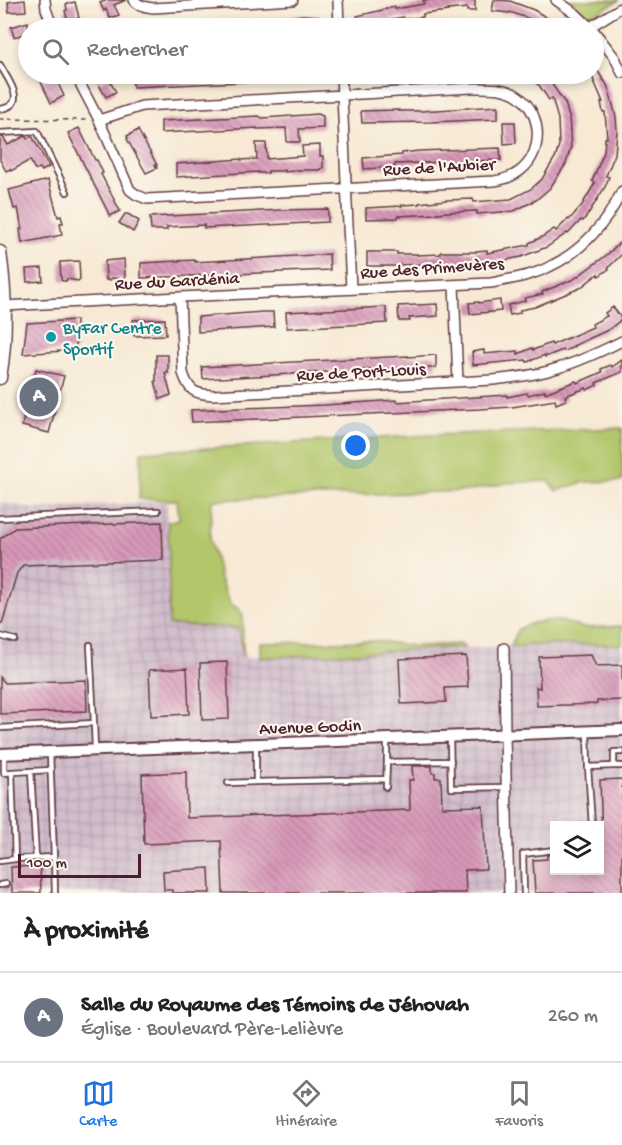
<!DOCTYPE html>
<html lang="fr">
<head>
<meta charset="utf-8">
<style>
  :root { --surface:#fff; --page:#f2f2f2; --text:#202124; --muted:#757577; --line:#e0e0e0; --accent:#1a73e8 }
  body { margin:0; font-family:"Gochi Hand",sans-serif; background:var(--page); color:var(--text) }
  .controls { position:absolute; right:18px; bottom:18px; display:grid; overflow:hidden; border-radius:0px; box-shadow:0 3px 9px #0003 }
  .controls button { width:54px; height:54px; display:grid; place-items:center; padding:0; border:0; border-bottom:2px solid var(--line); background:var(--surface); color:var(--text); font:30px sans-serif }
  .scale { position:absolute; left:18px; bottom:15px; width:123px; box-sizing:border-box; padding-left:6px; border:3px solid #4a1f2b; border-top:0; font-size:16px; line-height:21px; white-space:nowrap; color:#4a1f2b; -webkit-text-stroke:4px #fbf7ec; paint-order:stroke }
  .you { position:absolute; left:356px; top:446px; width:21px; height:21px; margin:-15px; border:4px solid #fff; border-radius:50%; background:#1a73e8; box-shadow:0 0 0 9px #1a73e833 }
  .badge { display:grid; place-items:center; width:39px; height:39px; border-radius:50%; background:var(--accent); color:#fff; font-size:20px; font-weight:700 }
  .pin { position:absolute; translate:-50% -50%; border:3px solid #fff; box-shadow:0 2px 6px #0006 }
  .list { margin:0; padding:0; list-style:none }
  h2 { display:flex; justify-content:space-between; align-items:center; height:78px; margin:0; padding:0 24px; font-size:26px }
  h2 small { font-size:20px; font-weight:400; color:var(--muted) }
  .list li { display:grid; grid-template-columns:39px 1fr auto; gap:18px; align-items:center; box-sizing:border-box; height:90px; padding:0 24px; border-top:2px solid var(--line) }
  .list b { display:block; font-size:22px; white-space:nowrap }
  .list p { margin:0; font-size:20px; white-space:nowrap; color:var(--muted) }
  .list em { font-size:20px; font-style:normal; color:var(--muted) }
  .icon { flex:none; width:33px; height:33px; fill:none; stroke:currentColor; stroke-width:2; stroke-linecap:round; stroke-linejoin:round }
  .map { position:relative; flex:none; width:622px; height:893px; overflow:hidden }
  .search { position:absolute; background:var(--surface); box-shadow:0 3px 9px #0003; left:18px; right:18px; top:18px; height:66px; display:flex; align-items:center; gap:15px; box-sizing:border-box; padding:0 21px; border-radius:33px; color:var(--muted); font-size:22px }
  .sheet { height:168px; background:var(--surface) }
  nav { display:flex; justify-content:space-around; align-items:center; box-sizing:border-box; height:84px; border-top:2px solid var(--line); background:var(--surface); font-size:16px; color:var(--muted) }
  nav a { display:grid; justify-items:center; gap:3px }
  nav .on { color:var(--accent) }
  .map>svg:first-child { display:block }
</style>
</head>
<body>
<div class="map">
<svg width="622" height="893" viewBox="0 0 622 893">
  <defs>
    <pattern id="industrial-grid" width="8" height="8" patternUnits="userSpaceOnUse" patternTransform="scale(1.5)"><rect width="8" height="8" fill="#d1bdcc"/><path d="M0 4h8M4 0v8" fill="none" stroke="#b5a2af"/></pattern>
    <pattern id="building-back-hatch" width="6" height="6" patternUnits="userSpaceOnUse" patternTransform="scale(1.5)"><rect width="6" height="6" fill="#d899ba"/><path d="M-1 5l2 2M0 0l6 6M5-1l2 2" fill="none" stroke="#b17c97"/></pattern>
  </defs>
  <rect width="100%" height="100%" fill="#fbf7ec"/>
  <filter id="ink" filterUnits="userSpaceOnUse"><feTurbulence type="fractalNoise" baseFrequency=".0167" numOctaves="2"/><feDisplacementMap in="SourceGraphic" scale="12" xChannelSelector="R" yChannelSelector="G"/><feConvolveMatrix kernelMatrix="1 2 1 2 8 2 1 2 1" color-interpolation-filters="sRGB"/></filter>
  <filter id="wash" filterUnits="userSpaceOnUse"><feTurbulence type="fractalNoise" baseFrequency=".008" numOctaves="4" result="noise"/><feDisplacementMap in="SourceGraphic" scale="24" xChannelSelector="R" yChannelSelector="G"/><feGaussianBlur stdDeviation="1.35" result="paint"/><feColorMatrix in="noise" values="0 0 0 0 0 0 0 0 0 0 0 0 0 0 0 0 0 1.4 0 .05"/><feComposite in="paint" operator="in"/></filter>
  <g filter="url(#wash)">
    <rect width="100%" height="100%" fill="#f7e9d4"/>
    <path fill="url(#industrial-grid)" fill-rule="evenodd" d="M 167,501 L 169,625 L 240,628 L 243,657 L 511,646 L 519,647 L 531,645 L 622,644 L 622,893 L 0,893 L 0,502 L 35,509 ZM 554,826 L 600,826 L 600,870 L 554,870 Z"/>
    <path fill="#b2c66a" stroke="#7e724a" stroke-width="1.5" d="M 570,0 L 620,0 L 592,15 C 583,13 577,5 570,0 Z
      M 622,428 L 622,481 L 584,482 L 556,491 L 549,481 L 507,483 L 468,491 L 212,500 L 210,538 L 220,579 L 230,603 L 239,609 L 243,615 L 243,657 L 239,628 L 169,625 L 169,566 L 168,522 L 179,519 L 177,500 L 139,499 L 141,452 L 431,435 Z
      M 545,621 L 561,621 L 584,628 L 622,626 L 622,644 L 531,645 L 519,647 L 511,646 L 518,629 L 533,623 Z
      M 377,641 L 413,646 L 461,644 L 464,647 L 260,658 L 260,643 Z"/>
    <g id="blocks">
      <path fill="url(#building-back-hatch)" d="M 25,0 L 26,11 L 9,12 L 8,2 Z
        M 107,0 L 126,0 L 114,5 L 119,15 L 110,18 L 106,9 L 104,11 L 100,3 Z
        M 431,0 L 475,0 L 475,11 L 467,11 L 467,8 L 448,10 L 448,11 L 423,14 L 423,17 L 404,19 L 403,17 L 382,21 L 382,20 L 359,25 L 357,16 L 395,7 L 395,9 L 424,4 L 423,1 Z
        M 494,0 L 510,1 L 534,10 L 554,22 L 554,23 L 561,28 L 544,28 L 529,20 L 530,19 L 510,12 L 509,13 L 492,11 Z
        M 75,2 L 79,18 L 68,21 L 65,11 L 67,10 L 66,4 Z
        M 303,15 L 318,16 L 319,27 L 309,27 L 309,25 L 286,26 L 286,28 L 196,28 L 195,23 L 274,19 Z
        M 28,22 L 28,33 L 14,37 L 11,27 Z
        M 594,65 L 604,81 L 605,81 L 609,90 L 616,117 L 617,131 L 615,154 L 606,176 L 609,177 L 605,187 L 590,211 L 583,221 L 581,220 L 568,234 L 567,233 L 547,247 L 521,257 L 496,262 L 495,260 L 471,263 L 434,263 L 435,265 L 424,265 L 424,264 L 397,265 L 397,266 L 367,266 L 367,252 L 397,252 L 397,254 L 417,254 L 417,255 L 441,254 L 441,252 L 476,252 L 476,251 L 487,250 L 487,253 L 529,245 L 529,243 L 542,237 L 554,229 L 556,231 L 568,219 L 569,220 L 582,205 L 595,183 L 592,181 L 604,152 L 605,138 L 607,138 L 605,112 L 603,112 L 601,102 L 603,102 L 591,74 L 594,74 Z
        M 132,74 L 265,74 L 265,79 L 246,80 L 243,82 L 133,87 Z
        M 520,74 L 542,74 L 547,77 L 565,103 L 569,117 L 571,147 L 566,164 L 550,188 L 536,200 L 514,211 L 477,214 L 477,211 L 448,212 L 437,213 L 437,214 L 398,216 L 398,218 L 366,219 L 366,208 L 402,206 L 402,205 L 419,204 L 419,203 L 447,200 L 473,199 L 474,202 L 511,199 L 531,189 L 542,179 L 556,156 L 559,145 L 558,119 L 552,98 L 549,100 L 539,85 Z
        M 54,75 L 64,96 L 51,103 L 41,82 Z
        M 108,78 L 116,92 L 106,97 L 98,83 Z
        M 498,106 L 498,119 L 431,122 L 362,123 L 361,111 L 399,110 L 399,111 L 422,111 Z
        M 318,114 L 323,116 L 323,128 L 299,129 L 300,142 L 287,142 L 286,128 L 257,129 L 257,128 L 161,133 L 161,121 L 259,116 L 262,118 L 278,117 Z
        M 503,122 L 515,122 L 516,143 L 504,144 Z
        M 79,128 L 95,160 L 97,160 L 103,173 L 101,174 L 120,211 L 110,216 L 68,133 Z
        M 138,130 L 157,165 L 155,165 L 157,168 L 146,173 L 127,139 L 128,138 L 127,136 Z
        M 25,136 L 27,139 L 32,136 L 49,167 L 42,171 L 40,168 L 35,170 L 30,160 L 11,171 L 10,169 L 6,171 L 0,160 L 0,137 L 3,137 L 8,145 Z
        M 256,143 L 266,143 L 267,159 L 303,156 L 302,146 L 320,145 L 320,156 L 323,156 L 323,168 L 320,169 L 320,170 L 294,170 L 294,171 L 284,172 L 284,170 L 281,171 L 268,171 L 268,173 L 258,173 L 258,172 L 176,177 L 176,164 L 241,159 L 241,160 L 257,159 Z
        M 500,148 L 501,160 L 395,164 L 395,167 L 364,169 L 363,158 L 402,155 L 402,153 L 419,151 Z
        M 48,180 L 58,217 L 61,216 L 63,223 L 60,223 L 62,235 L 22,243 L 20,229 L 22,229 L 18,208 L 14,209 L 9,190 Z
        M 328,209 L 328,222 L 204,228 L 204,225 L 167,227 L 167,230 L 151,230 L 150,217 L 282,210 Z
        M 125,214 L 128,214 L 139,221 L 133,232 L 119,223 Z
        M 622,240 L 622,254 L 608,268 L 609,269 L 599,276 L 598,274 L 580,288 L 535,307 L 520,310 L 520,313 L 510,315 L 508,305 L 525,301 L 525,298 L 543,294 L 542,292 L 574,279 L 608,254 Z
        M 329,254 L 330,270 L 141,278 L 141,263 L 195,260 L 195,262 Z
        M 124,259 L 125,277 L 123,279 L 112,278 L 110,280 L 106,280 L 105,261 Z
        M 79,261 L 80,279 L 78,281 L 67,279 L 66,281 L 63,281 L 61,280 L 60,262 Z
        M 42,268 L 43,281 L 27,282 L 26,269 Z
        M 500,300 L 501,311 L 470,314 L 469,303 L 479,302 L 479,303 Z
        M 437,304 L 438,316 L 409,318 L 410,321 L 399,321 L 398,306 Z
        M 386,307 L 387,323 L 287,328 L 286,312 Z
        M 613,307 L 622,319 L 608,330 L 573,346 L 574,347 L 564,351 L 563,350 L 545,357 L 545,355 L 527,362 L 526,360 L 473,365 L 472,352 L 484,350 L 484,354 L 518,351 L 518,354 L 532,348 L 533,350 L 551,343 L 552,345 L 593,327 L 592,324 L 607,316 L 605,313 Z
        M 262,312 L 273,312 L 274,327 L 198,332 L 198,317 Z
        M 165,319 L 166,335 L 134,336 L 133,320 Z
        M 76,320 L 76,350 L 23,354 L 27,323 Z
        M 156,355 L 168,355 L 168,373 L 165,373 L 171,395 L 160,399 L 155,381 L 156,381 Z
        M 436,355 L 436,368 L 398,368 L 203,379 L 202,367 L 408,356 L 408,357 Z
        M 622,360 L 622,372 L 596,383 L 597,385 L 587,390 L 586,388 L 565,396 L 566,400 L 556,404 L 555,400 L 512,407 L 480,409 L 192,422 L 191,410 L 325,405 L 397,400 L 397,402 L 507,395 L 507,397 L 527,393 L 528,395 L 545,391 L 545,393 L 576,381 L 577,383 L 602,372 L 601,369 L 611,365 L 612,367 Z
        M 36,369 L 64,376 L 49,433 L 22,426 L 27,405 L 18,402 L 21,390 L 30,392 Z
        M 162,522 L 163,560 L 23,565 L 17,573 L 2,624 L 0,623 L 0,539 L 15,528 Z
        M 591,655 L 596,666 L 622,665 L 622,700 L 597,701 L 597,704 L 537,706 L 536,687 L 540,688 L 539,657 Z
        M 466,656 L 468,687 L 445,688 L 446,702 L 401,704 L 399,659 Z
        M 227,662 L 229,719 L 202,720 L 200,663 Z
        M 187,668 L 189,714 L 151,716 L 149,670 Z
        M 0,677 L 5,683 L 86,680 L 87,711 L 0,714 Z
        M 412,766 L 432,766 L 432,773 L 435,773 L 435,778 L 441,778 L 442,807 L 483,806 L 486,869 L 465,870 L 466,893 L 223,893 L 221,841 L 144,844 L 142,774 L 186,772 L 187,818 L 410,810 L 409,780 L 413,780 Z
        M 622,779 L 622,893 L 535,893 L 533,860 L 547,859 L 547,855 L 555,854 L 555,870 L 600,870 L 600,838 L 602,838 L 600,780 Z
        M 40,866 L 41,893 L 12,893 L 11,867 Z
        M 209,868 L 210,893 L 172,893 L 172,890 L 164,890 L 163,871 Z"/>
    </g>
  </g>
  <g filter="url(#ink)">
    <use href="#blocks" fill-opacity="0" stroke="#643d44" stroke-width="1.5"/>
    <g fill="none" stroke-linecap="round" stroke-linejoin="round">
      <g stroke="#643d44" stroke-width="8">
        <path id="service" d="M 0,65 C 8,80 29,105 0,109
          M 0,133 L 37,131 L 67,192
          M 0,518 L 158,511
          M 0,636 L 15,640
          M 90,645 L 94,723
          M 0,728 L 94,723 L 95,749
          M 587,731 L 588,767
          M 450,737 L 451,788 L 506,787
          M 387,739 L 387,762 L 451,761
          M 256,745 L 256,782 L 386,779
          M 622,752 L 614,752 L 614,766 L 622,766
          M 4,755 L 4,773 L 12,772 L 15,859 L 54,857 L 50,753
          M 31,771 L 36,858
          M 12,772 L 51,770
          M 228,783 L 256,782
          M 386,787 L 387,762
          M 584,826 L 592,825 L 588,767 L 614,766
          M 54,857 L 55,893
          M 0,861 L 15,859
          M 0,885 L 6,884
          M 524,893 L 523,854 L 554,850"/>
      </g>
      <g stroke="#643d44" stroke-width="12">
        <path id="minor" d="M 45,0 L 46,9 L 53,28
          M 134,0 C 138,6 146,7 153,8 L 293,0
          M 338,0 L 339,28
          M 556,0 L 576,14 L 591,28
          M 590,27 L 622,7
          M 594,31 L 615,58 L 622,73
          M 75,74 L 99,120 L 130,190 L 137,195 L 147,199 L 494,181 C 503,180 512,177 520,171 C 546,151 542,108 513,93 C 500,87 485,88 471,88 L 142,106 L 99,120
          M 341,74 L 351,289
          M 454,285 L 458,382
          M 180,297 L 183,373 C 189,391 194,394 213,395 L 493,380 C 512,378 530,376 548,371 C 574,364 598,353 622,341
          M 4,306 L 180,297 L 491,283 C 511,279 531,276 549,267 C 581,252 607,223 622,191
          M 504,648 L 505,735 L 509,893"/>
      </g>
      <g stroke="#643d44" stroke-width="14">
        <path id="tertiary" d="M 0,754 L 622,730"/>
      </g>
      <g stroke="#643d44" stroke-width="15">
        <path id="secondary" d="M 0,252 C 6,294 7,337 0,378"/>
      </g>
      <path stroke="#643d44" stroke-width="1.5" stroke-dasharray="4.5 4.5" stroke-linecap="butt" d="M 0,119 L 89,120"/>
      <use href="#service" stroke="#fff" stroke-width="4.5"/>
      <use href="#minor" stroke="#fff" stroke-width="9"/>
      <use href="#tertiary" stroke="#fff" stroke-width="10"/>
      <use href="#secondary" stroke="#fff" stroke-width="12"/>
    </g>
  </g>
  <circle fill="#0f9aa8" stroke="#fbf7ec" stroke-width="2" cx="51" cy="337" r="6"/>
  <g text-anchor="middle" stroke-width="4.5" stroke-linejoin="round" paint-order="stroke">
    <g font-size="18" fill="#4a1f2b" stroke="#fbf7ec">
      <text transform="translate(439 166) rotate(-3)" y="6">Rue de l'Aubier</text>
      <text transform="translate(432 267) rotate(-4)" y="6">Rue des Primevères</text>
      <text transform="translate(177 280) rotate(-3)" y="6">Rue du Gardénia</text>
      <text transform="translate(361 371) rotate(-3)" y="6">Rue de Port-Louis</text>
      <text transform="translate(310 726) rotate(-2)" y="6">Avenue Godin</text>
    </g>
    <g font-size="18" fill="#0d838f" stroke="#fbf7ec" text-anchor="start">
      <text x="63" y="333">ByFar Centre<tspan x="63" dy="21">Sportif</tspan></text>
    </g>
  </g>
</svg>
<div class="controls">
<button><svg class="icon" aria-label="layers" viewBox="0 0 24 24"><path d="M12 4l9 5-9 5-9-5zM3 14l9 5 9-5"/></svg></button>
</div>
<div class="scale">100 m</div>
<div class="you"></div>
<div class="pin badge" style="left:39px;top:397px;background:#6b7280">A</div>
<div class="search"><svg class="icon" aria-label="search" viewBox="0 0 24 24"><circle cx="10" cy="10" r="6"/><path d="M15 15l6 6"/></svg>Rechercher</div>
</div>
<section class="sheet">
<h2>À proximité<small></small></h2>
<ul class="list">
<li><span class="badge" style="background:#6b7280">A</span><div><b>Salle du Royaume des Témoins de Jéhovah</b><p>Église · Boulevard Père-Lelièvre</p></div><em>260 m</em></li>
</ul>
</section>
<nav>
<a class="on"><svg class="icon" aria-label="map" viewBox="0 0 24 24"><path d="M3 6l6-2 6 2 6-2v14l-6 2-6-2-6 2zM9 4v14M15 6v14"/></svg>Carte</a>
<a><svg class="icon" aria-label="directions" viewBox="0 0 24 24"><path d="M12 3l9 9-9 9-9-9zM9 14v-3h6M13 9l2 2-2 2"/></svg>Itinéraire</a>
<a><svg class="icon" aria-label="saved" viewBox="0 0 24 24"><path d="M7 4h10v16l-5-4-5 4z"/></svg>Favoris</a>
</nav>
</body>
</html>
